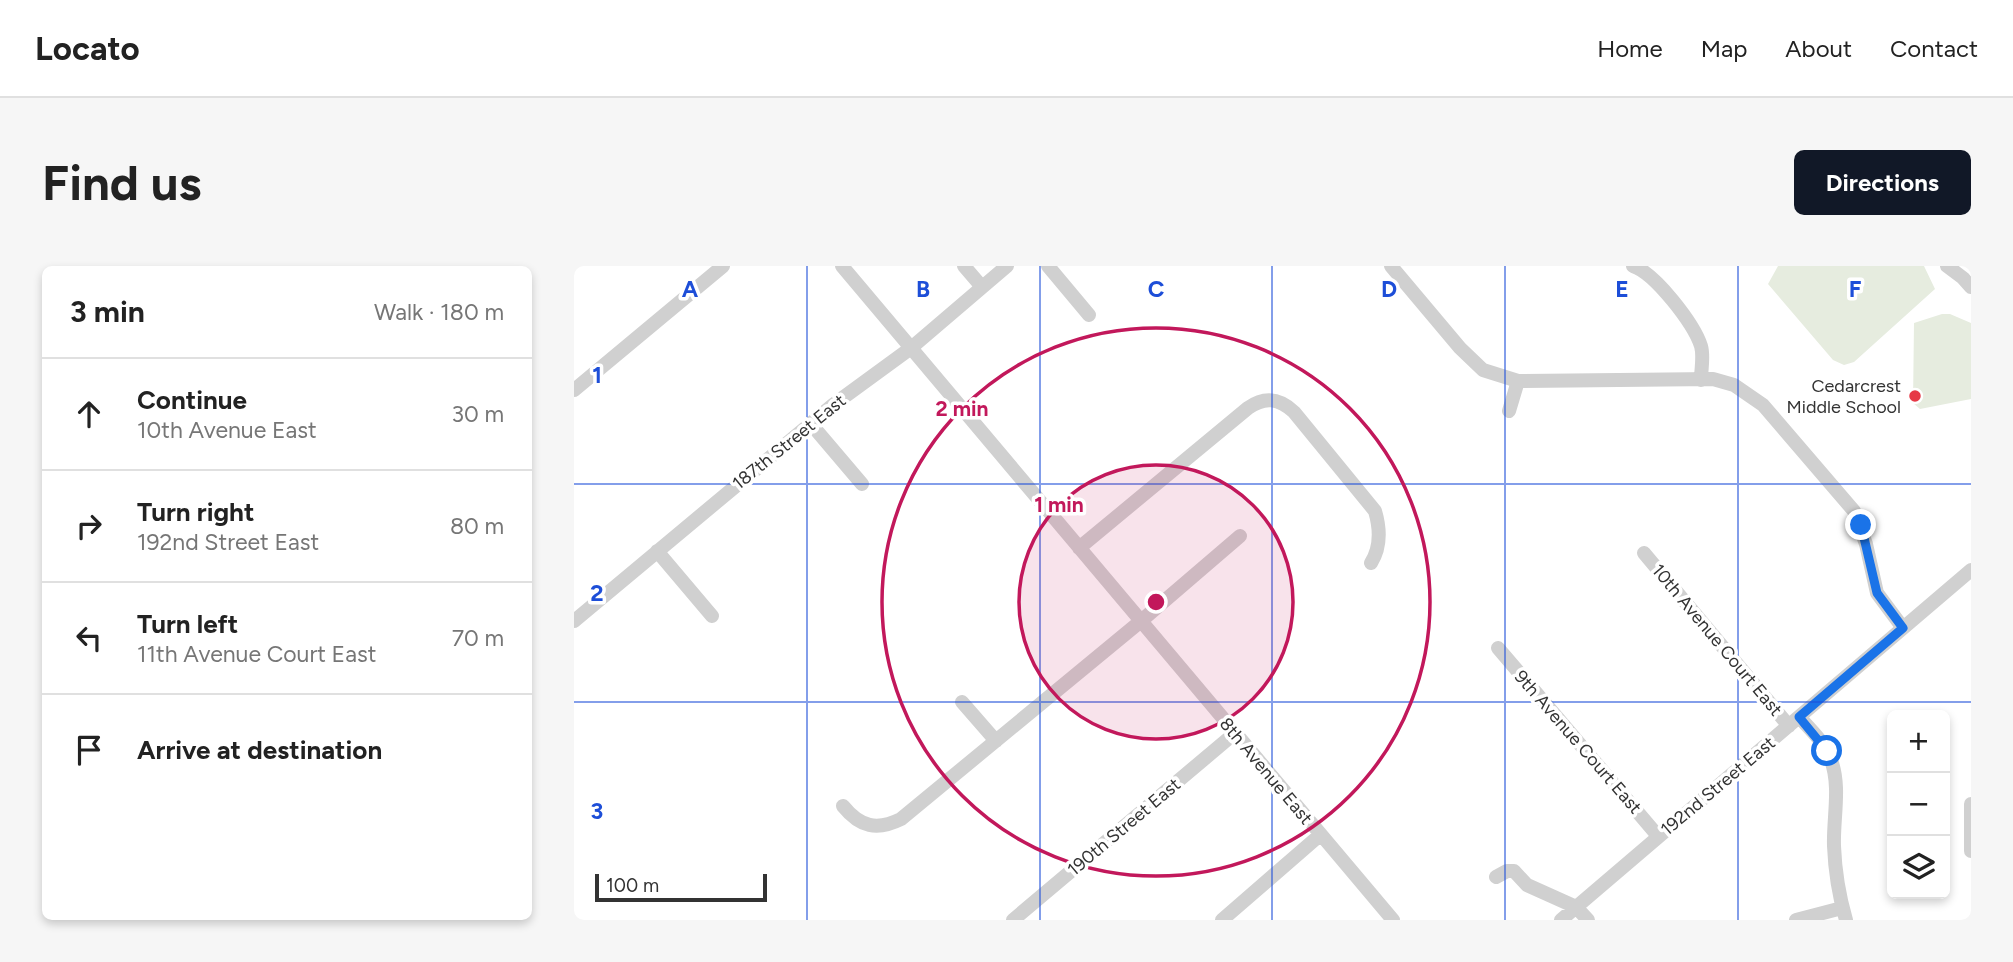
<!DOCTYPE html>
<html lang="en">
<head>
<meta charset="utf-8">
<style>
  :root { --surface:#fff; --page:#f6f6f6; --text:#222; --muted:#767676; --line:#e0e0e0; --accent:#111827 }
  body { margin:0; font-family:Figtree,sans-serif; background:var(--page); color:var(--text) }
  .controls { position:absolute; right:21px; bottom:21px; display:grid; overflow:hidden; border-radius:10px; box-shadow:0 4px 10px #0003 }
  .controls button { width:63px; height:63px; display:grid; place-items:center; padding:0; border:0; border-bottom:2px solid var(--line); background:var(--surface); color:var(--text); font:35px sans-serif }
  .scale { position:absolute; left:21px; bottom:18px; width:172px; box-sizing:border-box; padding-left:7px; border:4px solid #333; border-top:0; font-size:19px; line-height:24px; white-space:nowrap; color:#333; -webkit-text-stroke:5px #fff; paint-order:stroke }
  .stop { position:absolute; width:21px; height:21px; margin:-16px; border:5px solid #1a73e8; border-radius:50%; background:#fff }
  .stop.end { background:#1a73e8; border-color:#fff; box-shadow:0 2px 7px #0008 }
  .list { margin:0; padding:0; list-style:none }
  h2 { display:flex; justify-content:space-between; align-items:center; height:91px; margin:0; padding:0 28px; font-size:30px }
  h2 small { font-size:23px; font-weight:400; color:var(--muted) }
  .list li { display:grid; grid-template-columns:46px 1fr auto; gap:21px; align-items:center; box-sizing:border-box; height:112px; padding:0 28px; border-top:2px solid var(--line) }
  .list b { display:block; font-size:26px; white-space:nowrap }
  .list p { margin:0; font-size:23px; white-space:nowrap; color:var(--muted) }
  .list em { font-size:23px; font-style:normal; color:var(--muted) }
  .icon { flex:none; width:38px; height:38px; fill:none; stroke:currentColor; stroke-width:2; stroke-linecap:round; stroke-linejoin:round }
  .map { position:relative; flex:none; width:1397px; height:654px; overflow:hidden; border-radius:10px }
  header { display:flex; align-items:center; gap:42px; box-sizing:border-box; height:98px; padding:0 35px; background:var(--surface); border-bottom:2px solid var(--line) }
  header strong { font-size:33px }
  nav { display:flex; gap:38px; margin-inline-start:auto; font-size:24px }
  .intro { display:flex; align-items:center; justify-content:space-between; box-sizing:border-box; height:168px; padding:0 42px }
  h1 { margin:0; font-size:49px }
  .button { padding:18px 32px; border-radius:10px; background:var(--accent); color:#fff; font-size:24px; font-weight:700 }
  main { display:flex; gap:42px; padding:0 42px }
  aside { flex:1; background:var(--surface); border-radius:10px; box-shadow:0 4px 10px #0003 }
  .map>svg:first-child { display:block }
</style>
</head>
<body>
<header>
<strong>Locato</strong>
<nav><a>Home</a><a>Map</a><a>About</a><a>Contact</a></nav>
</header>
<div class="intro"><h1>Find us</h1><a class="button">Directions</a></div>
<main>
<aside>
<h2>3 min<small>Walk · 180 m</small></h2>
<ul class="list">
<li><svg class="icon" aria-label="ahead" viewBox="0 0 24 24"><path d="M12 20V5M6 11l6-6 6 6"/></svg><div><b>Continue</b><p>10th Avenue East</p></div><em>30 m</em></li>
<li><svg class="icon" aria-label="right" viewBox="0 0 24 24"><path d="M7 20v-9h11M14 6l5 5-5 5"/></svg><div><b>Turn right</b><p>192nd Street East</p></div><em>80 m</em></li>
<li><svg class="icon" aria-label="left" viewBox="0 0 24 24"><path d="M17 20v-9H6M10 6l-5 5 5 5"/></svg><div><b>Turn left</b><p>11th Avenue Court East</p></div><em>70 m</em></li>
<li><svg class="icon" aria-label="arrive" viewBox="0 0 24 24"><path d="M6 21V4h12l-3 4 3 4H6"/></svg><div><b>Arrive at destination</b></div></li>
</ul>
</aside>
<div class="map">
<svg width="1397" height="654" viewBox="0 0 1397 654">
  <rect width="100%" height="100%" fill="#fff"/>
  <path fill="#e6ecdf" d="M 1204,0 L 1350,0 L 1361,23 L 1280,96 L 1270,99 L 1259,94 L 1194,18 Z
    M 1368,48 L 1376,48 L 1397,57 L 1397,133 L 1346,143 L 1339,137 L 1340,57 Z"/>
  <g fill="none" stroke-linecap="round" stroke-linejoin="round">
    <path stroke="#d0d0d0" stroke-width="14" d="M 268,0 L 819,654
      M 390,0 L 408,21
      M 474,0 L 515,49
      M 817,0 L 886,82 L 909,104 L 944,115 L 1139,113 L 1160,119 L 1189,139 L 1280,245 L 1292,278 L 1303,327 L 1329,362
      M 1059,0 C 1081,7 1120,58 1127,80 C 1130,90 1127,103 1127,114
      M 1373,0 L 1389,12 L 1397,21
      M 0,124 L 149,0
      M 935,145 L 944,115
      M 237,158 L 288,218
      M 505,282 L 674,142 C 691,130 705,132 720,146 L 801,245 C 806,262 807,281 797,297
      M 83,285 L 138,350
      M 1070,287 L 1215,460
      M 0,355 L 259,139 L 337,82 L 433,0
      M 924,382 L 1084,570
      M 388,436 L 422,475
      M 1225,451 C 1237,464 1251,477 1257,494 C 1267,521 1259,552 1260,580 C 1261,605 1265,630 1272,654
      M 1397,538 L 1397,585
      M 269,540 C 286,561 303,565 327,553 L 567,355 L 666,270
      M 922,611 L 933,605 L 940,605 L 953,619 L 1002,641 L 1014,654
      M 439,654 L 661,467
      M 648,654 L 746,569
      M 987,654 L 1397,304
      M 1222,654 L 1268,642"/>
  </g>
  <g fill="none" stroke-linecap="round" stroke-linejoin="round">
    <path stroke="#1a73e8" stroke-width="9" d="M 1253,485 L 1225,451 L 1329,362 L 1303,327 L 1287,259"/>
  </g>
  <path fill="none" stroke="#1d4ed8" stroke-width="2" stroke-opacity="0.55" d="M 233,0 L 233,654M 466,0 L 466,654M 698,0 L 698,654M 931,0 L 931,654M 1164,0 L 1164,654M 0,218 L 1397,218M 0,436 L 1397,436"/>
  <circle cx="582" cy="336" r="137" fill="#c2185b" fill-opacity=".12"/>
  <g fill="none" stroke="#c2185b" stroke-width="3.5">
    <circle cx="582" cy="336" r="137"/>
    <circle cx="582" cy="336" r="274"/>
  </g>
  <circle fill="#e63946" stroke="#fff" stroke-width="2.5" cx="1341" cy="130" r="7"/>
  <g text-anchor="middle" stroke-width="7" stroke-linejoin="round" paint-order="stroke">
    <g font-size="18" fill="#333" stroke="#fff" text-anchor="end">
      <text x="1327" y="126">Cedarcrest<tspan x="1327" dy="21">Middle School</tspan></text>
    </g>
    <g font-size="18" fill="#333" stroke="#fff">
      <text transform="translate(215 176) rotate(-39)" y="6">187th Street East</text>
      <text transform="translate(1143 374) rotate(50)" y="6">10th Avenue Court East</text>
      <text transform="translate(1004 476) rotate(49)" y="6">9th Avenue Court East</text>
      <text transform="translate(692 505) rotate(50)" y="6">8th Avenue East</text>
      <text transform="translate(1144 520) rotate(-40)" y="6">192nd Street East</text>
      <text transform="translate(550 561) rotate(-40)" y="6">190th Street East</text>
    </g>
  </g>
  <g font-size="23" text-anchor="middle" font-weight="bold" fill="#1d4ed8" stroke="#fff" stroke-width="7" stroke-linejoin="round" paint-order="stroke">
    <text x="116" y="31">A</text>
    <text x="349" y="31">B</text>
    <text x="582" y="31">C</text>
    <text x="815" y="31">D</text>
    <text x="1048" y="31">E</text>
    <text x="1281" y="31">F</text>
    <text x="23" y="117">1</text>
    <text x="23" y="335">2</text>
    <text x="23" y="553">3</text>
  </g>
  <circle cx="582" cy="336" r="10" fill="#c2185b" stroke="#fff" stroke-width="3.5"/>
  <g font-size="21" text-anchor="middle" font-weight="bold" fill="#c2185b" stroke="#fff" stroke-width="7" stroke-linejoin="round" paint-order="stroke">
    <text x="388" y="150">2 min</text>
    <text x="485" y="246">1 min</text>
  </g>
</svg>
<div class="controls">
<button>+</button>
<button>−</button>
<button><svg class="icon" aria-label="layers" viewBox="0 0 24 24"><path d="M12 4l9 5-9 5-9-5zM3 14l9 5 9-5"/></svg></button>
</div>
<div class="scale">100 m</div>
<div class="stop" style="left:1253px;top:485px"></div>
<div class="stop end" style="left:1287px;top:259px"></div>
</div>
</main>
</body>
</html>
